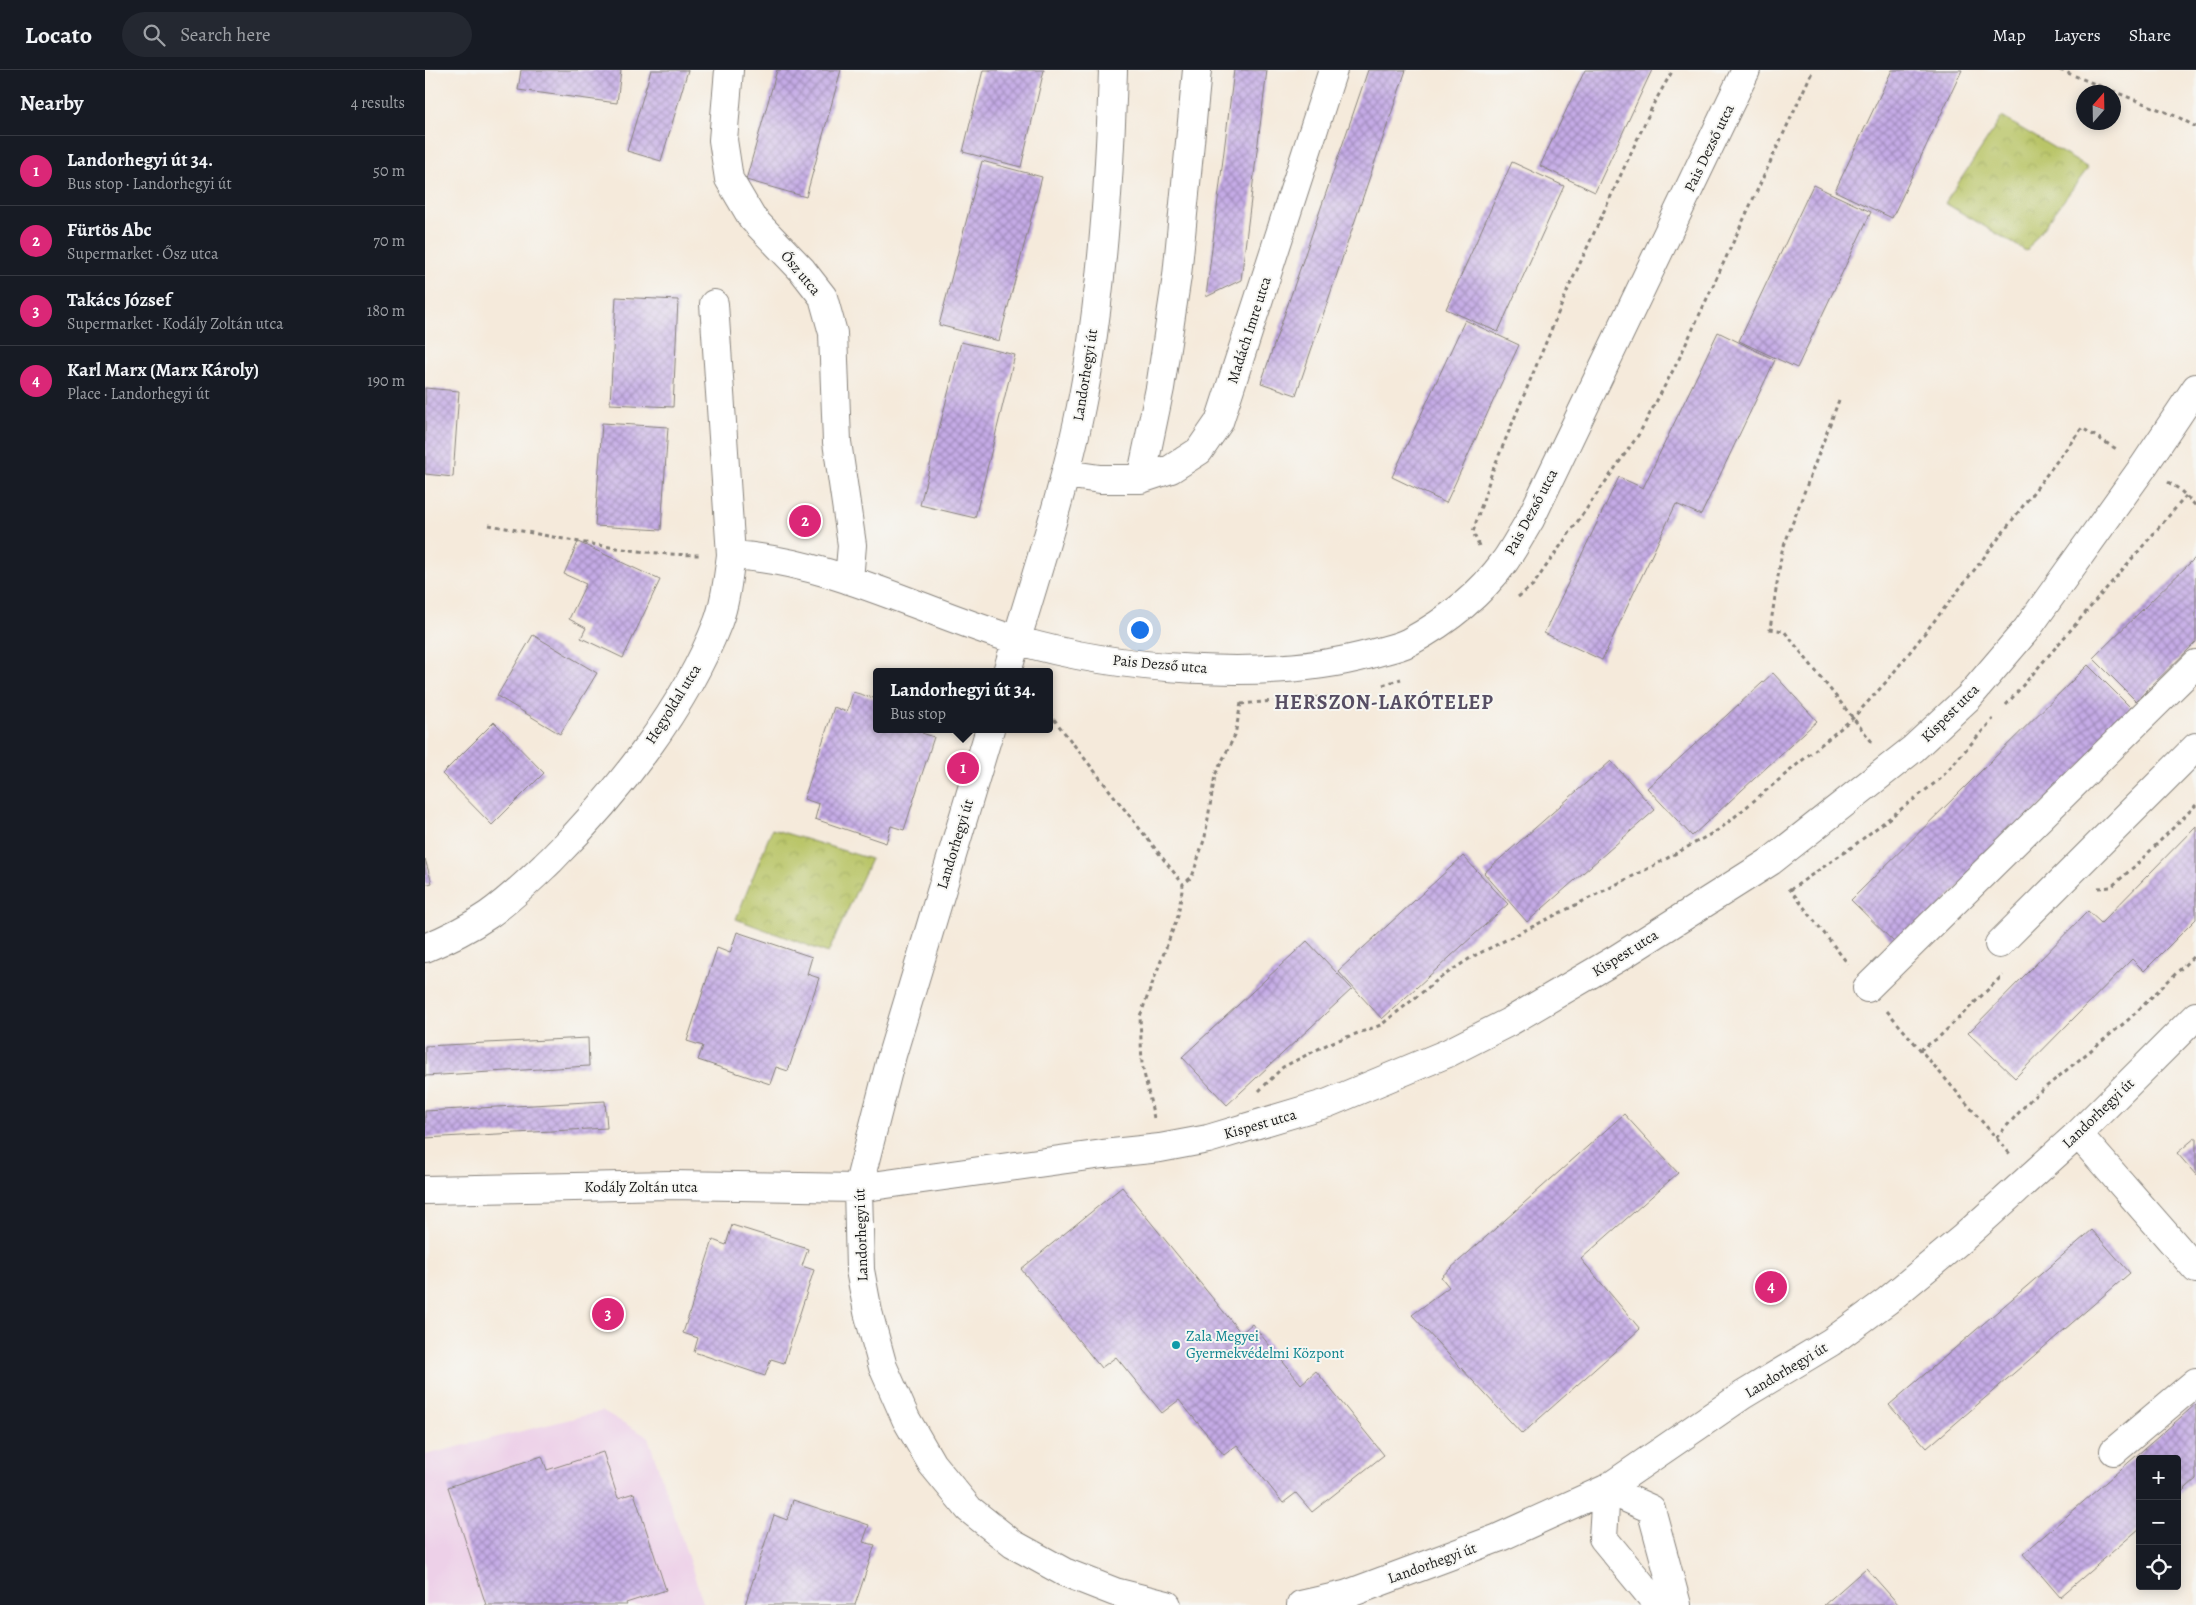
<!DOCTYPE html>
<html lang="en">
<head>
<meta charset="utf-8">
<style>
  :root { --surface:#171b24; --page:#242831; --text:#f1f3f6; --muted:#9ea1a6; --line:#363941; --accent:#db2777 }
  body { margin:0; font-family:Alegreya,serif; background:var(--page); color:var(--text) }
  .controls { position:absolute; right:15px; bottom:15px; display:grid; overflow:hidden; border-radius:5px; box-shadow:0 2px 12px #0003 }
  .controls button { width:45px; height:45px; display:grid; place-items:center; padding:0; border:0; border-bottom:1px solid var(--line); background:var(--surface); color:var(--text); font:25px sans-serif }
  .compass { position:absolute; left:1651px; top:15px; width:45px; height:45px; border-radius:50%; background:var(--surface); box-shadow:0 2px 12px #0003; rotate:20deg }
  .you { position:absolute; left:714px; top:559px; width:18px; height:18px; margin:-12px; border:4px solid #fff; border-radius:50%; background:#1a73e8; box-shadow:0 0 0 8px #1a73e833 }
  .badge { display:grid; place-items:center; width:32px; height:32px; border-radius:50%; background:var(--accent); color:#fff; font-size:16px; font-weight:700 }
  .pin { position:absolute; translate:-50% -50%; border:2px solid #fff; box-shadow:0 1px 5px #0006 }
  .popup { position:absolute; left:448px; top:598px; width:180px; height:65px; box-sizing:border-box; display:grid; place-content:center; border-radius:5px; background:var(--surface); filter:drop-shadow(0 1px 4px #0005); font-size:16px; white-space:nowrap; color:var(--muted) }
  .popup b { font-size:19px; color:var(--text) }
  .popup::after { content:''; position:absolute; left:50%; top:100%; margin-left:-10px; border:10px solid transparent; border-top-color:var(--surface) }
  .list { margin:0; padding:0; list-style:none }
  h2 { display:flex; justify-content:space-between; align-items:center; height:65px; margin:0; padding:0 20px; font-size:21px }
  h2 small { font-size:16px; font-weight:400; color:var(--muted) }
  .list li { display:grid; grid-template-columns:32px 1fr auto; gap:15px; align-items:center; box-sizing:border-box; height:70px; padding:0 20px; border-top:1px solid var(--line) }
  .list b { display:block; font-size:19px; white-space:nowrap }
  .list p { margin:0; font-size:16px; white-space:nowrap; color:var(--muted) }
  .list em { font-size:16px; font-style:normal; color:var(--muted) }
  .icon { flex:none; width:28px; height:28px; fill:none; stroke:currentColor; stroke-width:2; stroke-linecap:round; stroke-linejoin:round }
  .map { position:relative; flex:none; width:1771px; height:1535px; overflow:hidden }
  header { display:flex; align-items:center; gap:30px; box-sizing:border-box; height:70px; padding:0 25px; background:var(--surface); border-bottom:1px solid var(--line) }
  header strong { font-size:24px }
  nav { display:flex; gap:28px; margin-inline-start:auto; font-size:18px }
  .search { width:350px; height:45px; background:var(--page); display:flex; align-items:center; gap:12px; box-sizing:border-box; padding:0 18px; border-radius:28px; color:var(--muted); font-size:19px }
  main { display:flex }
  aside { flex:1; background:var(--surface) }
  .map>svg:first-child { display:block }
</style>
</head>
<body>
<header>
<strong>Locato</strong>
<div class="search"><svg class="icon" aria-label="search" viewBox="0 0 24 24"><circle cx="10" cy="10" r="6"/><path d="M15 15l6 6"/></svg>Search here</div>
<nav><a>Map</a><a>Layers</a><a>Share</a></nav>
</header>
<main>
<aside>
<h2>Nearby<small>4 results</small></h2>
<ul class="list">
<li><span class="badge">1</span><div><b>Landorhegyi út 34.</b><p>Bus stop · Landorhegyi út</p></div><em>50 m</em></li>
<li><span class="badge">2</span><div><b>Fürtös Abc</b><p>Supermarket · Ősz utca</p></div><em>70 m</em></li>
<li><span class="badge">3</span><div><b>Takács József</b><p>Supermarket · Kodály Zoltán utca</p></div><em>180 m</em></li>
<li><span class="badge">4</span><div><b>Karl Marx (Marx Károly)</b><p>Place · Landorhegyi út</p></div><em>190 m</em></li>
</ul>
</aside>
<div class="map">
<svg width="1771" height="1535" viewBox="0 0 1771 1535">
  <defs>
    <pattern id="park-crowns" width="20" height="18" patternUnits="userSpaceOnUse" patternTransform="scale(1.25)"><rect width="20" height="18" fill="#b9c567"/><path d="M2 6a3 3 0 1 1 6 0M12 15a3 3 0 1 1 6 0" fill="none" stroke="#9ea959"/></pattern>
    <pattern id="building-cross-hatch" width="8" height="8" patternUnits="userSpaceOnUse" patternTransform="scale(1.25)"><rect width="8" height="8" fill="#c5abe6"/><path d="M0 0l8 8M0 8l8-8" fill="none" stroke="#9f8aba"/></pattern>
  </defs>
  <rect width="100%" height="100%" fill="#f6f6f2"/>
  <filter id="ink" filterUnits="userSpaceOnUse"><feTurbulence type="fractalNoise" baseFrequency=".02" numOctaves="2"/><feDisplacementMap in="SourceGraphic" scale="10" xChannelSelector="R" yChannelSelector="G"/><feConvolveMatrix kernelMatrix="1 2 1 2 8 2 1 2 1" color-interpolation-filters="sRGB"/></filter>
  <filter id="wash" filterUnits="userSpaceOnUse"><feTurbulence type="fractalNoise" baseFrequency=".0096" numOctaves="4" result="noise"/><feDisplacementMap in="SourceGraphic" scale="20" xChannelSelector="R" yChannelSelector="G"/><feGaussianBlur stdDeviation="1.12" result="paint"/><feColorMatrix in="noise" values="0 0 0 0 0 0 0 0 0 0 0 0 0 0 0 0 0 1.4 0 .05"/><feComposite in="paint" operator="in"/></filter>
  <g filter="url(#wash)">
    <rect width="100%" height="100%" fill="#f5eadb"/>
    <path fill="#edd0e8" d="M 178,1341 L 223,1367 L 279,1535 L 0,1535 L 0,1385 Z"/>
    <path fill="url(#park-crowns)" stroke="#6a7042" d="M 1577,47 L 1663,98 L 1601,181 L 1520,133 Z
      M 347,759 L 446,789 L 403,883 L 311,849 Z"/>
    <g id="blocks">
      <path fill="url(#building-cross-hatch)" d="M 96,0 L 196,0 L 192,33 L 93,20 Z
        M 226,0 L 263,0 L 236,91 L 202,81 Z
        M 352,0 L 416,0 L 381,127 L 321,110 Z
        M 558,0 L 619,0 L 596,97 L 538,82 Z
        M 809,0 L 842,0 L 816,210 L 781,227 Z
        M 943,0 L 981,0 L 871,325 L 836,313 Z
        M 1160,0 L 1227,0 L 1170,122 L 1115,96 Z
        M 1467,0 L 1537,0 L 1467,148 L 1410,121 Z
        M 557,91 L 617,107 L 574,271 L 514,255 Z
        M 1087,92 L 1139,116 L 1073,262 L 1021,239 Z
        M 1388,115 L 1446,142 L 1372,298 L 1314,271 Z
        M 191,227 L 253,230 L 248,337 L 185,334 Z
        M 1040,250 L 1094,275 L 1021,433 L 967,407 Z
        M 1293,262 L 1350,290 L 1276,445 L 1251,434 L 1177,590 L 1119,563 L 1194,407 L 1218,418 Z
        M 536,272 L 590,285 L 550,448 L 495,435 Z
        M 0,318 L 34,321 L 28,407 L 0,404 Z
        M 177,353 L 243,357 L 236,460 L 170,456 Z
        M 153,472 L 235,510 L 198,588 L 156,568 L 161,558 L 144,549 L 161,514 L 139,504 Z
        M 1771,487 L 1771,572 L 1711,631 L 1668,588 Z
        M 108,565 L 172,603 L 135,664 L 72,626 Z
        M 1663,595 L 1710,642 L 1474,877 L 1426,830 Z
        M 1348,603 L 1392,651 L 1267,766 L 1222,718 Z
        M 428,622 L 452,629 L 452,659 L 499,659 L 497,663 L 509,667 L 479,760 L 466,756 L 461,773 L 390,749 L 394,734 L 379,729 L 409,637 L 422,642 Z
        M 69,652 L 119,703 L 67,755 L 17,704 Z
        M 1186,691 L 1230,740 L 1102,852 L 1059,803 Z
        M 1771,756 L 1771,849 L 1719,901 L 1707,889 L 1590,1008 L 1543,963 L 1663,841 L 1676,853 Z
        M 1038,786 L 1083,834 L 957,949 L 913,901 Z
        M 0,789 L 7,813 L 0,815 Z
        M 312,862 L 387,887 L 382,904 L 394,908 L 363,1001 L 351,997 L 345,1014 L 273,990 L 278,976 L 262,971 L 292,878 L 305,883 Z
        M 882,871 L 927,919 L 802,1035 L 757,987 Z
        M 163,968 L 164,996 L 0,1006 L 0,976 Z
        M 180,1031 L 182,1058 L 0,1068 L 0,1041 Z
        M 1199,1044 L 1253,1103 L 1156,1189 L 1215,1259 L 1097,1364 L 987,1245 L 1024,1217 L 1016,1207 Z
        M 1771,1067 L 1771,1105 L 1752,1083 Z
        M 697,1117 L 816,1263 L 827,1254 L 876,1314 L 891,1301 L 959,1385 L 887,1442 L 871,1423 L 858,1433 L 812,1375 L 799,1385 L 754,1330 L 737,1343 L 691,1287 L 676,1298 L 596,1199 Z
        M 307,1155 L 383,1179 L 377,1196 L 389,1200 L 359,1293 L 346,1289 L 340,1306 L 269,1282 L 273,1268 L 258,1263 L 288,1170 L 301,1175 Z
        M 1667,1160 L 1705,1203 L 1502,1378 L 1464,1335 Z
        M 1771,1334 L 1771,1409 L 1752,1426 L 1752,1389 L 1715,1389 L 1715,1458 L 1635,1527 L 1598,1484 Z
        M 178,1382 L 193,1428 L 209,1423 L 241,1520 L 201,1533 L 202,1535 L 61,1535 L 23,1417 L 117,1386 L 122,1400 Z
        M 368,1430 L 444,1455 L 438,1472 L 450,1475 L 430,1535 L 320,1535 L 349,1445 L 362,1450 Z
        M 1441,1498 L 1474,1535 L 1399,1535 Z"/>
    </g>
  </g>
  <g filter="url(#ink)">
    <use href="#blocks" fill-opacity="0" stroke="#88837c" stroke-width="1"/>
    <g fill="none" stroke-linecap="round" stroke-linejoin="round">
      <g stroke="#88837c" stroke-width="30">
        <path id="minor" d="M 304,0 L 298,70 L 304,109 L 327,148 L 377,200 L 398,227 L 408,263 L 412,372 L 427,475 L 424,510
          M 640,404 L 675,409 L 716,409 L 746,399 L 774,381 L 794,352 L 908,0
          M 716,409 L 735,318 L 752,206 L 772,0
          M 306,485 C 404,490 498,542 591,570 C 691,600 845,612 946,584 C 958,580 973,578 984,572 C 1021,552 1055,525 1080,491 C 1089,478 1097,463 1105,450 L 1321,0
          M 582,602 C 611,503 647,400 663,298 C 679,200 685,100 688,0
          M 565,659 L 467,985 L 433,1118 L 435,1200 L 443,1242 L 458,1297 L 481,1349 L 507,1394 L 544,1439 L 588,1474 L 639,1502 L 690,1522 L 742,1535
          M 1574,874 L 1771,677
          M 0,878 C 22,869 44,858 63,845 C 86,829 106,809 126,790 C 191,725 260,638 293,552 C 301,531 303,507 306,485 L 289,234
          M 1442,918 L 1771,594
          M 1653,1064 L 1771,1199
          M 0,1120 L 245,1115 L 433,1118 L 678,1084 L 735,1078 L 783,1069 L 903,1033 L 1023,983 L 1084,952 L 1193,888 L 1346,791 L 1488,679 L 1544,627 L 1602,559 L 1718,397 L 1771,318
          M 1689,1381 L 1771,1312
          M 1181,1419 L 1226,1439 L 1252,1535
          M 1181,1419 L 1178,1468 L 1233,1535
          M 876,1535 L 920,1525 L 1073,1468 L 1181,1419 L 1318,1325 L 1406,1272 L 1462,1231 L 1539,1167 L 1653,1064 L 1771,946"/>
      </g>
      <path stroke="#88837c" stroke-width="3" stroke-dasharray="4 4" stroke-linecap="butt" d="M 1635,0 L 1753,47 L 1771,57
        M 1414,330 L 1357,481 L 1345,559 L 1359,561 L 1447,672
        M 1743,412 L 1754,419 L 1771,436
        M 64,455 C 133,467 205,485 276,485
        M 1054,476 L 1048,462 L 1067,402 L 1144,217 L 1229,33 L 1248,0
        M 1093,527 L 1108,515 L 1214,364 L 1253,291 L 1388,0
        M 958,615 L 976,609
        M 882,629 L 906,626
        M 816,634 L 848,631
        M 1581,635 L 1761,426
        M 624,643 L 758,814
        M 1364,818 L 1423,894
        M 1673,818 L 1686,817 L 1710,796 L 1771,735
        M 1365,820 L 1427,777 L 1515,709 L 1568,649
        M 1462,941 L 1585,1084
        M 1495,980 L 1513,968 L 1578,905
        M 834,1021 L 858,997 L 905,973 L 956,955 L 1015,908 L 1047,887 L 1230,795 L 1295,759 L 1428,648 L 1462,611 L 1554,494 L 1657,358 L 1693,380
        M 729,1048 L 717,994 L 715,946 L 753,846 L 758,814 L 767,807 L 780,767 L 790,705 L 810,665 L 816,633
        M 1571,1068 L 1606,1029 L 1703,950 L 1771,884"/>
      <use href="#minor" stroke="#fff" stroke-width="28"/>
    </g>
  </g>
  <circle fill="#0f9aa8" stroke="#f6f6f2" stroke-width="2" cx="751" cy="1275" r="5"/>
  <g text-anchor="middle" stroke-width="4" stroke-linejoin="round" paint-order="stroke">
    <g font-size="15" fill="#1c1c1c" stroke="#f6f6f2">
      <text transform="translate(1284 78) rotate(-64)" y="5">Pais Dezső utca</text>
      <text transform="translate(376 203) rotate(50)" y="5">Ősz utca</text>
      <text transform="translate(824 260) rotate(-72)" y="5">Madách Imre utca</text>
      <text transform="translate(660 305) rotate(-81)" y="5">Landorhegyi út</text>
      <text transform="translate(1106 442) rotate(-62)" y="5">Pais Dezső utca</text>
      <text transform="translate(735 594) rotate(5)" y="5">Pais Dezső utca</text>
      <text transform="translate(248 634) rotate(-58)" y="5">Hegyoldal utca</text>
      <text transform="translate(1525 643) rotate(-45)" y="5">Kispest utca</text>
      <text transform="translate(530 774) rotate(-73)" y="5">Landorhegyi út</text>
      <text transform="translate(1200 883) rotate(-32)" y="5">Kispest utca</text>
      <text transform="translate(1673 1043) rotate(-44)" y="5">Landorhegyi út</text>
      <text transform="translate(835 1054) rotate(-16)" y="5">Kispest utca</text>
      <text x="216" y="1122">Kodály Zoltán utca</text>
      <text transform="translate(436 1165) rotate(-92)" y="5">Landorhegyi út</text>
      <text transform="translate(1361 1300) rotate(-31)" y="5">Landorhegyi út</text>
      <text transform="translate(1007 1493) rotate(-20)" y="5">Landorhegyi út</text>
    </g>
    <g font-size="15" fill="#0d838f" stroke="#f6f6f2" text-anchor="start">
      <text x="761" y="1271">Zala Megyei<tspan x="761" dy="17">Gyermekvédelmi Központ</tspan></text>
    </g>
    <g font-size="20" font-weight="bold" letter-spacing="1" fill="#574e63" stroke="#f6f6f2">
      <text x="959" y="639">HERSZON-LAKÓTELEP</text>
    </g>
  </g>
</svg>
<div class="controls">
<button>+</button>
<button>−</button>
<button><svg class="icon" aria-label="locate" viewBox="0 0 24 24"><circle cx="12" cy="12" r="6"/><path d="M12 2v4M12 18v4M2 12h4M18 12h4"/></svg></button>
</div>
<svg class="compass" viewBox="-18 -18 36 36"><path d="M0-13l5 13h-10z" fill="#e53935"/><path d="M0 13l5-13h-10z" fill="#9ea1a6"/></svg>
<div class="you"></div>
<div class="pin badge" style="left:538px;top:698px">1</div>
<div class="popup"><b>Landorhegyi út 34.</b>Bus stop</div>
<div class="pin badge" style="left:380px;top:451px">2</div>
<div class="pin badge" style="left:183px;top:1244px">3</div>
<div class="pin badge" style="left:1346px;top:1217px">4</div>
</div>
</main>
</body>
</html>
